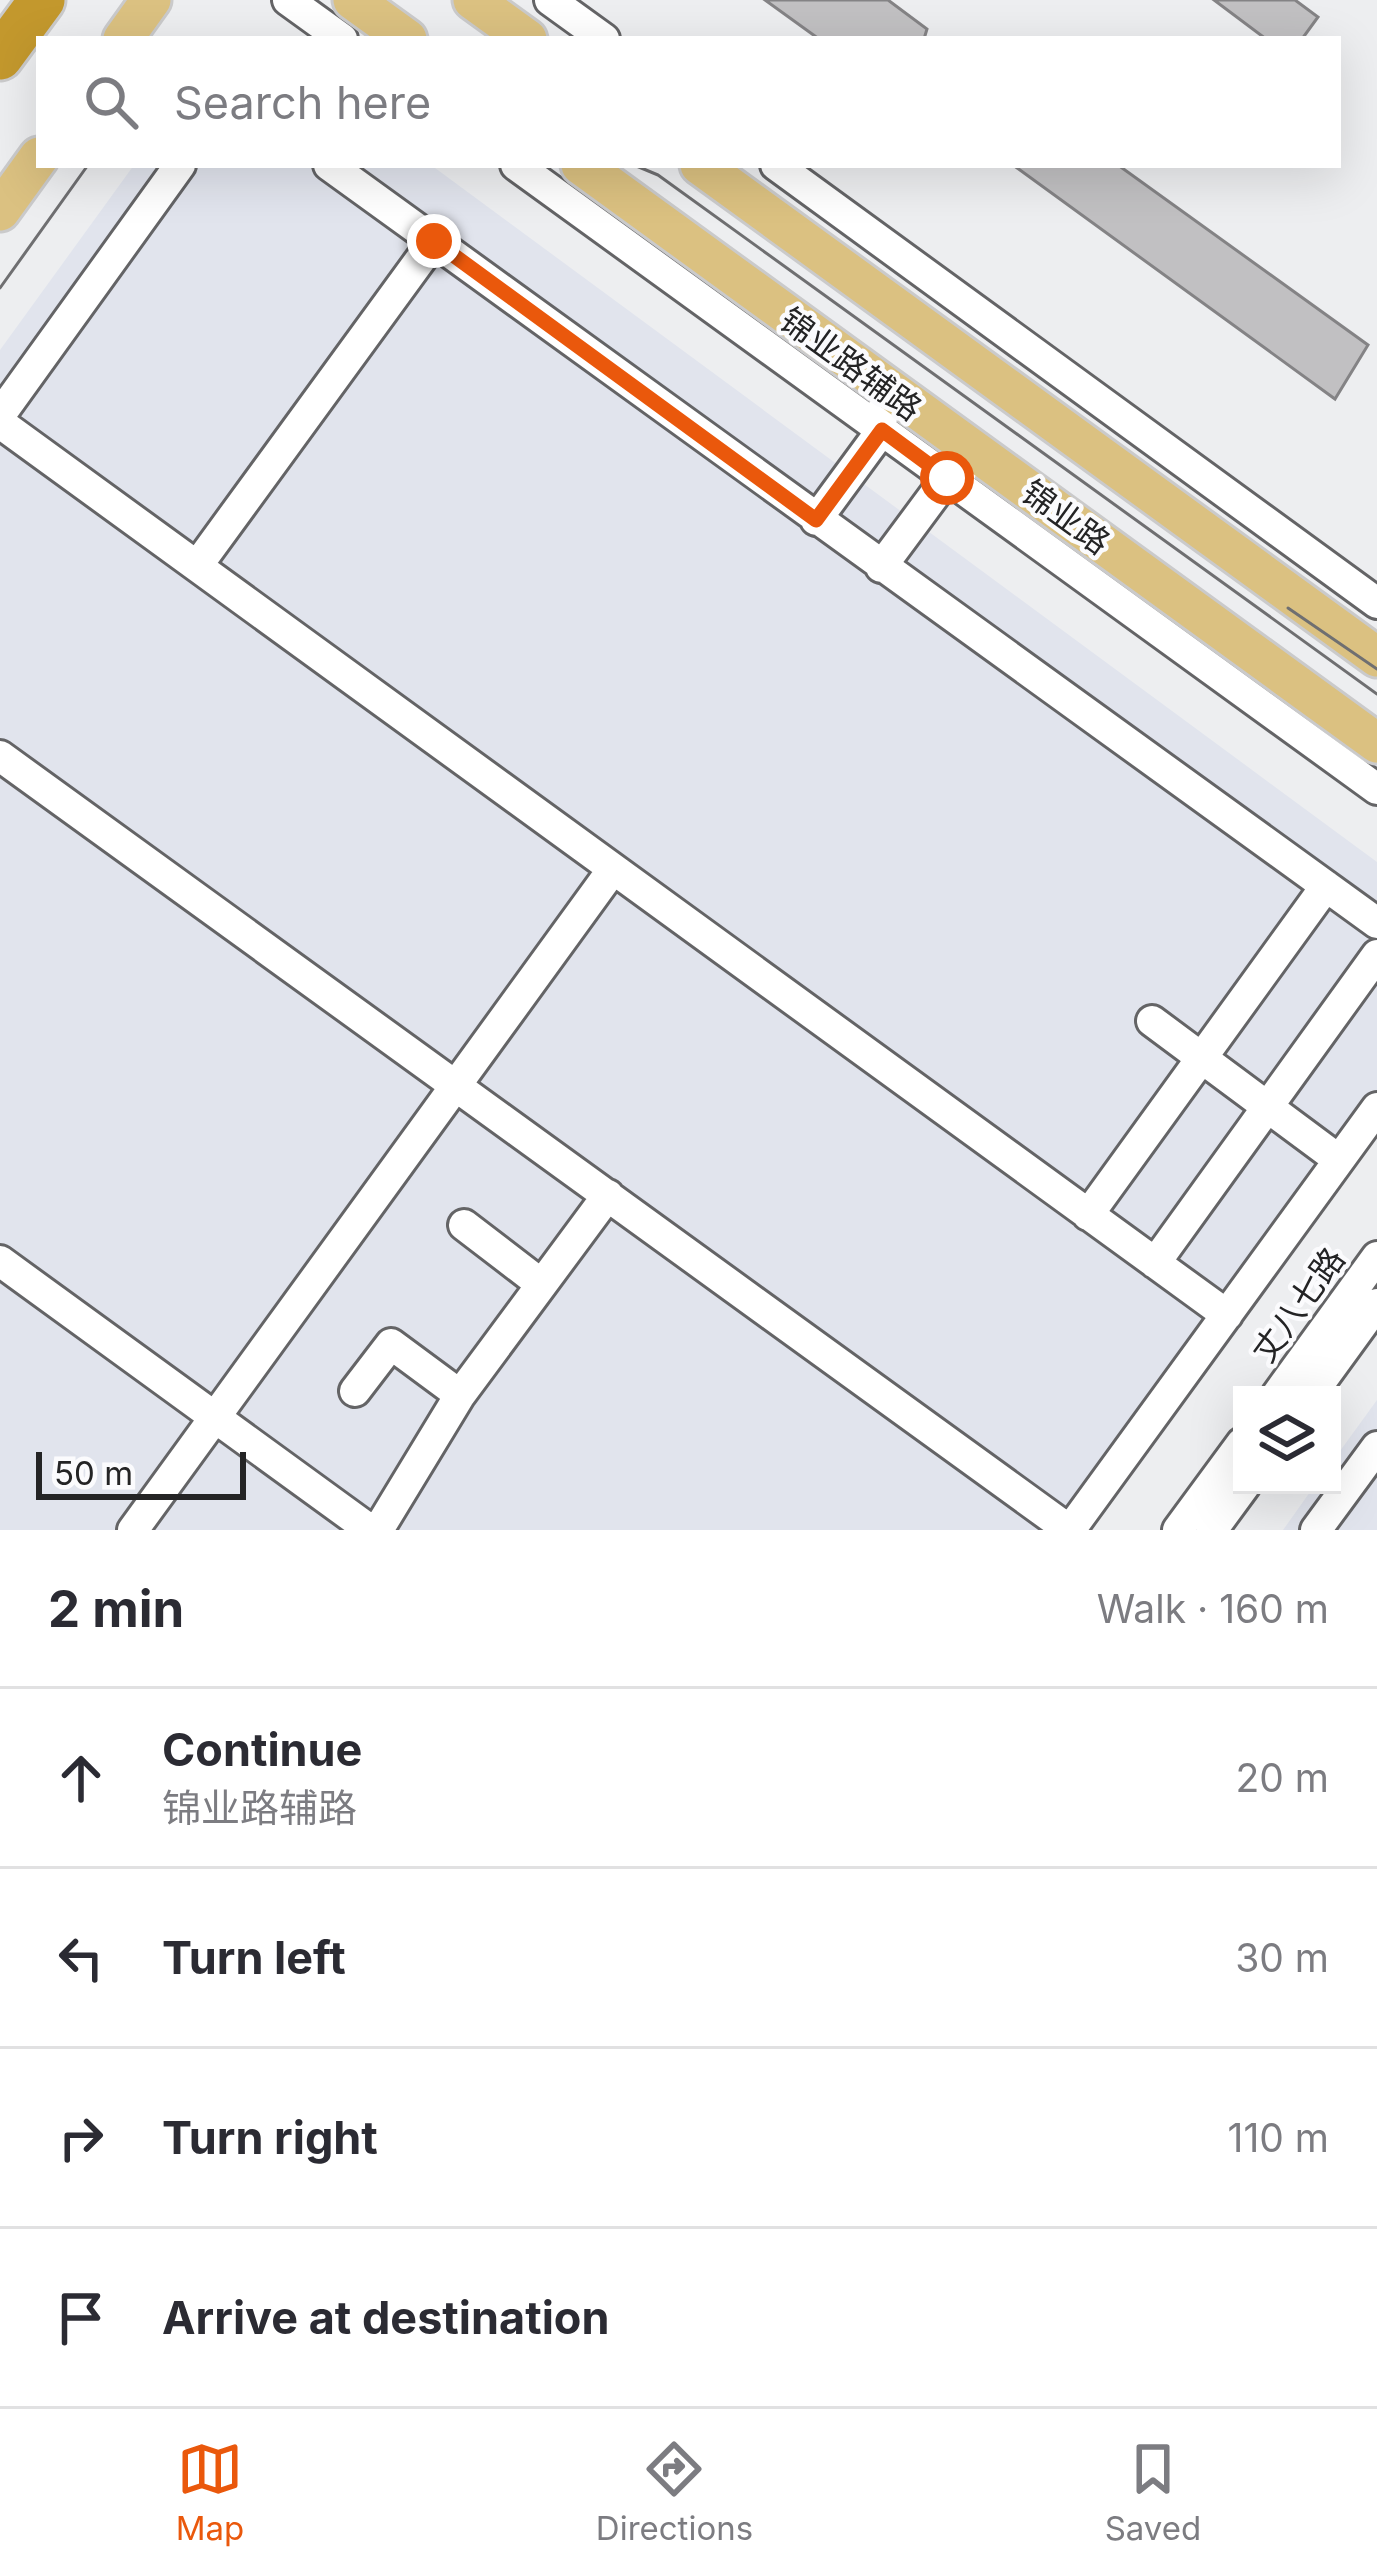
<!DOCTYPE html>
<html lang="en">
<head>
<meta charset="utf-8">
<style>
  :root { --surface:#fff; --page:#f2f2f3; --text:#2b2b33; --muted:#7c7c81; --line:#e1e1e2; --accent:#ea580c }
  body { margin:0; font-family:Inter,"Noto Sans SC",sans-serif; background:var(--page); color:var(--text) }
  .controls { position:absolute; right:36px; bottom:36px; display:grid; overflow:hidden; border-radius:0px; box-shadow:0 12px 48px #0002 }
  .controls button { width:108px; height:108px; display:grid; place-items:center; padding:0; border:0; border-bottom:3px solid var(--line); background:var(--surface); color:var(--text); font:60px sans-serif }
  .scale { position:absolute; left:36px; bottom:30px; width:210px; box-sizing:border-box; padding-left:12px; border:6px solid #242425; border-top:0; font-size:33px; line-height:42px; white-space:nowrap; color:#242425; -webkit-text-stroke:9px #fbfbfd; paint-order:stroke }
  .stop { position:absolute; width:36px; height:36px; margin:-27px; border:9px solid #ea580c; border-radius:50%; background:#fff }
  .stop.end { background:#ea580c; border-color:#fff; box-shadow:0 3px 12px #0008 }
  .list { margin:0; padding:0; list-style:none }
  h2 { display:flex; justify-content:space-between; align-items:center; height:156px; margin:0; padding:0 48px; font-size:51px }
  h2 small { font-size:39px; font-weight:400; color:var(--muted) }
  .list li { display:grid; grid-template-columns:78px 1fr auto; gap:36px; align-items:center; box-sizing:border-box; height:180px; padding:0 48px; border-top:3px solid var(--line) }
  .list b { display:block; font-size:45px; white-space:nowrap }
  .list p { margin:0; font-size:39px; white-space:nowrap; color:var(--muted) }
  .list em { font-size:39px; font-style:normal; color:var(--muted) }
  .icon { flex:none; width:66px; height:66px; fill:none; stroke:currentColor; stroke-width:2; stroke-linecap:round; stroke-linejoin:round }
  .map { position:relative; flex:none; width:1377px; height:1530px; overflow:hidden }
  .search { position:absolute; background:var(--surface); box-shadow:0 12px 48px #0002; left:36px; right:36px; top:36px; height:132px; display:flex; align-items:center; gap:30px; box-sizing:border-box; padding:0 42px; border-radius:0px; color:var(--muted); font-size:45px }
  .sheet { height:876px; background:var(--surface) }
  nav { display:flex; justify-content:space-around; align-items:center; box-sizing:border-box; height:168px; border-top:3px solid var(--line); background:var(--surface); font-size:33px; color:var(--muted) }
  nav a { display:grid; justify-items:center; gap:6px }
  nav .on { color:var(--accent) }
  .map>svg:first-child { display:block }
</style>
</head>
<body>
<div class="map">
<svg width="1377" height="1530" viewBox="0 0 1377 1530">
  <rect width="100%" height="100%" fill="#edeef0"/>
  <path fill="#e1e4ed" d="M 134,165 L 431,165 L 1377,862 L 1377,1137 L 1091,1530 L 0,1530 L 0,350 Z
    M 1377,1400 L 1377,1530 L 1283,1530 L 1315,1485 L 1332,1485 L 1332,1462 Z"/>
  <path fill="#c1c0c2" stroke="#848385" stroke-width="3" d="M 765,0 L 888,0 L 927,29 L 924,39 L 819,39 Z
    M 1214,0 L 1295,0 L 1318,17 L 1302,39 L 1266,39 Z
    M 1013,165 L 1118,165 L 1368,345 L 1335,399 Z"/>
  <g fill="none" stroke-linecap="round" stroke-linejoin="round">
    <g stroke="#646466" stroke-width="36">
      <path id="minor" d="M 288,0 L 342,39
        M 550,0 L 604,39
        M 329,165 L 1377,923
        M 516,165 L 1377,789
        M 776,165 L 1377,603
        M 0,415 L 180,165
        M 0,423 L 1227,1315
        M 816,520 L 882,430 L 881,412
        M 197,566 L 434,241
        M 881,567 L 947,478 L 961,472
        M 0,756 L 1069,1530
        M 1152,1021 L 1339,1160
        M 1088,1215 L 1326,886
        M 464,1225 L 541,1284
        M 0,1261 L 370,1530
        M 1155,1263 L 1377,955
        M 355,1391 L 391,1344 L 460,1395
        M 1277,1395 L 1377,1257
        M 1311,1395 L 1377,1304
        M 133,1530 L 613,869
        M 378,1530 L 460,1395 L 608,1195
        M 1070,1530 L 1377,1108
        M 1178,1530 L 1242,1443
        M 1212,1530 L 1245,1485
        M 1316,1530 L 1377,1447"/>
    </g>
    <g stroke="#cacacb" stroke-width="45">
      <path id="major" d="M 353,0 L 407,39
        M 473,0 L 527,39
        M 123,39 L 151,0
        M 581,165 L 1377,743
        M 700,165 L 1377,657
        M 0,211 L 39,157"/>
    </g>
    <g stroke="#cacacb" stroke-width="51">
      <path id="highway" d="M 0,57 L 42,0"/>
    </g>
    <use href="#minor" stroke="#fff" stroke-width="30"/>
    <use href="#major" stroke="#dbc181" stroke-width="39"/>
    <use href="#highway" stroke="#c3982d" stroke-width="45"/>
    <path stroke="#6f6f71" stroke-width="3" d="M 634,165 L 658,175 L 1377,694
      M 0,288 L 88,165
      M 1288,608 L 1377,669"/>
  </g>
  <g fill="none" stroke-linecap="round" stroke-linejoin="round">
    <path stroke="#ea580c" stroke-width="15" d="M 434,241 L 816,520 L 882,430 L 947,478"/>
  </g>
  <g text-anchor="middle" stroke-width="9" stroke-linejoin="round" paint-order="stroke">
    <g font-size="33" fill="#242425" stroke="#fbfbfd">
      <text transform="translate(851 364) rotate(36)" y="12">锦业路辅路</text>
      <text transform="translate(1066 517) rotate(36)" y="12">锦业路</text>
      <text transform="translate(1298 1305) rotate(-54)" y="12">丈八七路</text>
    </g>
  </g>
</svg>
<div class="controls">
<button><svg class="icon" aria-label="layers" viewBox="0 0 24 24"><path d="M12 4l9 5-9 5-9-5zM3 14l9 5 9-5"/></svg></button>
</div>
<div class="scale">50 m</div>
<div class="stop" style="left:947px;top:478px"></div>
<div class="stop end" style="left:434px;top:241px"></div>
<div class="search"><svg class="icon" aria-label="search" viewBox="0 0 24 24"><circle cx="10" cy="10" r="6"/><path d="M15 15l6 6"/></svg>Search here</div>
</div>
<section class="sheet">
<h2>2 min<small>Walk · 160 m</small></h2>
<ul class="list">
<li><svg class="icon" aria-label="ahead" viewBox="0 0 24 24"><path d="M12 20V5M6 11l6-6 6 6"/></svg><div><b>Continue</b><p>锦业路辅路</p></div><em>20 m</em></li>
<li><svg class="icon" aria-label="left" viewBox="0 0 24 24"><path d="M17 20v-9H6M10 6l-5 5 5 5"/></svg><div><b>Turn left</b></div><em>30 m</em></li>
<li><svg class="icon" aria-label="right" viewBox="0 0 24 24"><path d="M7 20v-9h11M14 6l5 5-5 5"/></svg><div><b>Turn right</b></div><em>110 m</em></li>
<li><svg class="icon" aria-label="arrive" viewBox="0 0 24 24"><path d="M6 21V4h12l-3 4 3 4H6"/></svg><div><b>Arrive at destination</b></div></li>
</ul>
</section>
<nav>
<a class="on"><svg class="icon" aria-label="map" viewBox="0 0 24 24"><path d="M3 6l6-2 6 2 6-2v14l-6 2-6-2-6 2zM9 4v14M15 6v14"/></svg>Map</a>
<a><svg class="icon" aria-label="directions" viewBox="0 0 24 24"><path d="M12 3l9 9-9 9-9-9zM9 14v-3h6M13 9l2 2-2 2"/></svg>Directions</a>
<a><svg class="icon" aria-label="saved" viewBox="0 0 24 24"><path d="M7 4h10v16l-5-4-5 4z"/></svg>Saved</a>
</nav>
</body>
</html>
